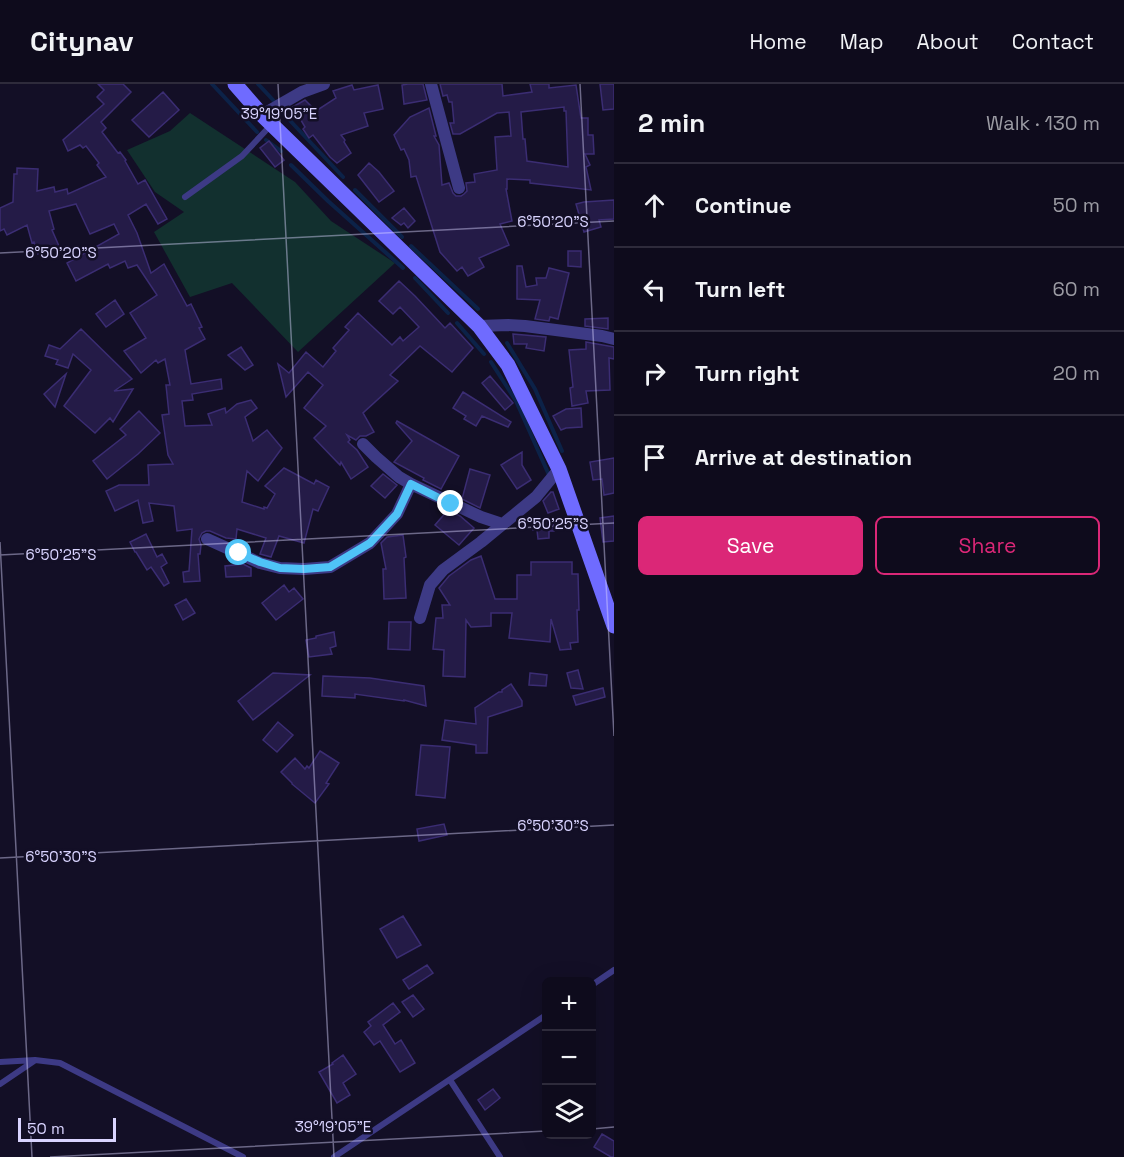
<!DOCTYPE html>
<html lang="en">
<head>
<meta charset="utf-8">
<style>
  :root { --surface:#0e0b1c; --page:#1c1929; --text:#f1f3f6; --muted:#9b9ba3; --line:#2e2b3b; --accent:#db2777 }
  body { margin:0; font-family:"Space Grotesk",sans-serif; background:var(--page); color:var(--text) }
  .controls { position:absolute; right:18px; bottom:18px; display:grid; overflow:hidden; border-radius:9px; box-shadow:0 6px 24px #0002 }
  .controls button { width:54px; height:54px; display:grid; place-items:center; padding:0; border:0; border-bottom:2px solid var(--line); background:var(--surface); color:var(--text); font:30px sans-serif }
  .scale { position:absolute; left:18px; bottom:15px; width:98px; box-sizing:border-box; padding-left:6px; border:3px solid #d9d4ff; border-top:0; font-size:16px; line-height:21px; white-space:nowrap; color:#d9d4ff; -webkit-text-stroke:4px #130f26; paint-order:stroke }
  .stop { position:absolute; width:18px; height:18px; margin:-14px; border:4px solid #4fc3f7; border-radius:50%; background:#fff }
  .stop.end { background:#4fc3f7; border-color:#fff; box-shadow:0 2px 6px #0008 }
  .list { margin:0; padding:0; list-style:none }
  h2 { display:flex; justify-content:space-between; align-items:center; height:78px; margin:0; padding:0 24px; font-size:26px }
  h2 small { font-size:20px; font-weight:400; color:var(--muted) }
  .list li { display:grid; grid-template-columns:39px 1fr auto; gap:18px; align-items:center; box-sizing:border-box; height:84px; padding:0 24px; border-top:2px solid var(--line) }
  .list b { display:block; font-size:22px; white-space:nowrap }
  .list em { font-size:20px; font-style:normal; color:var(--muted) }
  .actions { display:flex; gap:12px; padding:18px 24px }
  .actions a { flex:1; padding:14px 0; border:2px solid var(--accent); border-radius:9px; text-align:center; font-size:21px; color:var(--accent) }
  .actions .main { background:var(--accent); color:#fff }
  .icon { flex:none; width:33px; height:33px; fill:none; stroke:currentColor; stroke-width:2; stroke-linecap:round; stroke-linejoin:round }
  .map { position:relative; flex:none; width:614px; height:1073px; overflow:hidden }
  header { display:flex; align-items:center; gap:36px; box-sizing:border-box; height:84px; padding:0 30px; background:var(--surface); border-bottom:2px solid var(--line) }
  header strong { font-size:28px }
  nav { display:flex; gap:33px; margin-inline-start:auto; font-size:21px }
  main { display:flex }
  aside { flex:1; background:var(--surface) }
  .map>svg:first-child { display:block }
</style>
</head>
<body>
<header>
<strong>Citynav</strong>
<nav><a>Home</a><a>Map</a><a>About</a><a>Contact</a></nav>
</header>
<main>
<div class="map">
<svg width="614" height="1073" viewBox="0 0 614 1073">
  <rect width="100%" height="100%" fill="#130f26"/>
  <path fill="#12302f" d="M 190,29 L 295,98 L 331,137 L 395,179 L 298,268 L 232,199 L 190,213 L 154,148 L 184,128 L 155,108 L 127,66 L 170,47 Z"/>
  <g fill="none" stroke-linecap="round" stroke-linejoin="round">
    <path stroke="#0c2248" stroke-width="4" d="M 212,0 L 257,48
      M 258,0 L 274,17
      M 282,28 L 343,93
      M 266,56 L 281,67
      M 291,81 L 328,117 L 403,184
      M 355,106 L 402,153
      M 411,162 L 478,225
      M 415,194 L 448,229
      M 457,239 L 484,270
      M 507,259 L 535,305 L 562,367
      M 491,278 L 516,317 L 549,391"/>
  </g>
  <path fill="#241b47" stroke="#3b2d73" stroke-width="1.5" fill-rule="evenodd" d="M 98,0 L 123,0 L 131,8 L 101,38 L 106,44 L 102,48 L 118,69 L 120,68 L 126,76 L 125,77 L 138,100 L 145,96 L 167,135 L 158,140 L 146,120 L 128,131 L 137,149 L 151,189 L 164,180 L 187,222 L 191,220 L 202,243 L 199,244 L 205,255 L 185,266 L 191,300 L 221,295 L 222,305 L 192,310 L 193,316 L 182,317 L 185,342 L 212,341 L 208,330 L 225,324 L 226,329 L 237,320 L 251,316 L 257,324 L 245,333 L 253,357 L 267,346 L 282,364 L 258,397 L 247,387 L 242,418 L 264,425 L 264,423 L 267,424 L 275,410 L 265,402 L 284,384 L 314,400 L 316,396 L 329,403 L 318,427 L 313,425 L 304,459 L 279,452 L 271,473 L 260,470 L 266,454 L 237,445 L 236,455 L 226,454 L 210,447 L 206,447 L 202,449 L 199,455 L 201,461 L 200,470 L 198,470 L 200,497 L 184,498 L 183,488 L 189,487 L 192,445 L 177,447 L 174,422 L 149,419 L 153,437 L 143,439 L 138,416 L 115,427 L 106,407 L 119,401 L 149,401 L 148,381 L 173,380 L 168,371 L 162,331 L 169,330 L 166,301 L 170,301 L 165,275 L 158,279 L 156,276 L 141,289 L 124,267 L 146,254 L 130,229 L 157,211 L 137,181 L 128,184 L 125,177 L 110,184 L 108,180 L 76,197 L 67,179 L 119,150 L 114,140 L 90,150 L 76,120 L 49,127 L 54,145 L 52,146 L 59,162 L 38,170 L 34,158 L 32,159 L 27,141 L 7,151 L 4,145 L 0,147 L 0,124 L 13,118 L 14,90 L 17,90 L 17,84 L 38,85 L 37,107 L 54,103 L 55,108 L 67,105 L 68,110 L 106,93 L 97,81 L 99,79 L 86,62 L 83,64 L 80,61 L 68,67 L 63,56 L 104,20 L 97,13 L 104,6 Z
    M 408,0 L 423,0 L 427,16 L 404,20 L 402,1 Z
    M 440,0 L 502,0 L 503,12 L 532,8 L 530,0 L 549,0 L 549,4 L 576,1 L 581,34 L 588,34 L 588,51 L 593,51 L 594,70 L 585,70 L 590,81 L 586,83 L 591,106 L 530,99 L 530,96 L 507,95 L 507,105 L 506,105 L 512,137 L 500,140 L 509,161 L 479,174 L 484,183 L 468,192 L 462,183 L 457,187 L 440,168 L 416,92 L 411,93 L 409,76 L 404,65 L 401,66 L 394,51 L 410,33 L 429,24 L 436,52 L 434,52 L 439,61 L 442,101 L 449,99 L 453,109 L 456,112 L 461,112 L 464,110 L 467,107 L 466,99 L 475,98 L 474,90 L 497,86 L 495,53 L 511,52 L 509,28 L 497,29 L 460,50 L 453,50 L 450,39 L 454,39 L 452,18 L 449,18 L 447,11 L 443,12 ZM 564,23 L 564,27 L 566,27 L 568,83 L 527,77 L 525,55 L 523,55 L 521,28 Z
    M 600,0 L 614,0 L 614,25 L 603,26 Z
    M 352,1 L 354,6 L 378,1 L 383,25 L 364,29 L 368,42 L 341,51 L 345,56 L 344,58 L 351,69 L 337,79 L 330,73 L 313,51 L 309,54 L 303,45 L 305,43 L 298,31 L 291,24 L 305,16 L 316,27 L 336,14 L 333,7 Z
    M 163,8 L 179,26 L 149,53 L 132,36 Z
    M 269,57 L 284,76 L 275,83 L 260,64 Z
    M 369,79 L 379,88 L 394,107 L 379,118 L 358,91 Z
    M 614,116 L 614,135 L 599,136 L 601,143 L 584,148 L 576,120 L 584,118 Z
    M 404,124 L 415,137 L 408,144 L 404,139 L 401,141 L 392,134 Z
    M 568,167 L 581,167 L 581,183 L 568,182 Z
    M 517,182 L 522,182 L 526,203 L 537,201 L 536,194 L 546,194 L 549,184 L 569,189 L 558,235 L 550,233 L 549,237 L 535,235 L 540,216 L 517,215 Z
    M 399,197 L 415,212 L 445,244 L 450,239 L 473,264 L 452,288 L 420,262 L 390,291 L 398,297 L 363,329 L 374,348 L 366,352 L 360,352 L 356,356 L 347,351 L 350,356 L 348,358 L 357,366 L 368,383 L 351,395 L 341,378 L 340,381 L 314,354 L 326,342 L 304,324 L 323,301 L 308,288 L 286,313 L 278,280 L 289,289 L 306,268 L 323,283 L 336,267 L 333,264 L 349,246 L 345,243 L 358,229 L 392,261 L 400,253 L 403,257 L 419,243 L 400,223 L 393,230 L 379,217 Z
    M 115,216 L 124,230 L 106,243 L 96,230 Z
    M 608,234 L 608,245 L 585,242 L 585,235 Z
    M 81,245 L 132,295 L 114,307 L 133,305 L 113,338 L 110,334 L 95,349 L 64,322 L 91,286 L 73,270 L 68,284 L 56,280 L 58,276 L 45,272 L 49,261 L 60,265 Z
    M 513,250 L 546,253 L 544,267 L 526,264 L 527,260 L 514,260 Z
    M 586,258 L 614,263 L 614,275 L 609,274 L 610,306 L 586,307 L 588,319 L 572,322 L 570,304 L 573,303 L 569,266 L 586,265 Z
    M 241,263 L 253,281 L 245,286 L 228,271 Z
    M 66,290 L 55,323 L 44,310 Z
    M 490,292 L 513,319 L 505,326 L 482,299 Z
    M 463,308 L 511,338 L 508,343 L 482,332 L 476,342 L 464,335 L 466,332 L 453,324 Z
    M 581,324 L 582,343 L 566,344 L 561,346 L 553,332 L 566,325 Z
    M 139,327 L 160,349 L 138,370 L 107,395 L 93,377 L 126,351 L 120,345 Z
    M 397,337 L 459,372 L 441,405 L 423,396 L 424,394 L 394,378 L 412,357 L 396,339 Z
    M 522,368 L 522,381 L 531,396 L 517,405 L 501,381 Z
    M 614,374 L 614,409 L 604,411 L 602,395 L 593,396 L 590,378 Z
    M 470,385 L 490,391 L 480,424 L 462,415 Z
    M 383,390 L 397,401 L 385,414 L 371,402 Z
    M 551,408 L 553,408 L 559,425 L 548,429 L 543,417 Z
    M 448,426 L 460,432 L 474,444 L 459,461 L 435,441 Z
    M 614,432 L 614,457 L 603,458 L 600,434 Z
    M 532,436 L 553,436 L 554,447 L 549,447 L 549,454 L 538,455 L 537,446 L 533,446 Z
    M 146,450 L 157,473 L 162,470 L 167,479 L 161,483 L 169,499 L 164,502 L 151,483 L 147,486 L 136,468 L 135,468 L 130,458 Z
    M 403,451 L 406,473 L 404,474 L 406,514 L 384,515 L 383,485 L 386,485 L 381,459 L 387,453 Z
    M 481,472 L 495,515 L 517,515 L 517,491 L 531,491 L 531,478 L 572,478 L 572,490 L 578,490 L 579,526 L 577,526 L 578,558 L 570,559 L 571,565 L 560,566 L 551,535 L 550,558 L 509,554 L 512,529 L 491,529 L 491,542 L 471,543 L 466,536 L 465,593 L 443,592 L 444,566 L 433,565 L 436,534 L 443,534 L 442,521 L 450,521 L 439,504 L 449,492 L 471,476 Z
    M 243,480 L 251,484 L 251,492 L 226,493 L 225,482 Z
    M 284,501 L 289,508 L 294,504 L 303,515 L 276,536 L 262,519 Z
    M 186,515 L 195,529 L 183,536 L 175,521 Z
    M 389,538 L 411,538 L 410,566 L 388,565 Z
    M 334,548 L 336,562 L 330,564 L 332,570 L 309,573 L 306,556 L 316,554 L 316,552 Z
    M 578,586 L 583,605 L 571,604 L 567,589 Z
    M 273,589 L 310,591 L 253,636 L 238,617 Z
    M 530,589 L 547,591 L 546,602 L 529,601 Z
    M 323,592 L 370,594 L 424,602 L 426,622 L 404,616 L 404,617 L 355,610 L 355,614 L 322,612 Z
    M 511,600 L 522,617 L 522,622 L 488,633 L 487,669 L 476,669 L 476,661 L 442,656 L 445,636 L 476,640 L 475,624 L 499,608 L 502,608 L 502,606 Z
    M 603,604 L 605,613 L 576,621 L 573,612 Z
    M 278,638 L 293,651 L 277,668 L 263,656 Z
    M 421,661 L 450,663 L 445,714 L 416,711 Z
    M 320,667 L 339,679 L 326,699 L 329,700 L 315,719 L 292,700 L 292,699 L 281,688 L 295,674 L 305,685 L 307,682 L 309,684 Z
    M 444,740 L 447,751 L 419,757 L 417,745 Z
    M 403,832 L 421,861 L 397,874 L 380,845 Z
    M 427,881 L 433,889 L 409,905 L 403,896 Z
    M 413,911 L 424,925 L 413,933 L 402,918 Z
    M 393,919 L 400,928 L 383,941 L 395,960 L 401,956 L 415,979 L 400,988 L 380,957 L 374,961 L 364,948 L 371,942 L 368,938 Z
    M 343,971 L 356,990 L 343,999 L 350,1011 L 337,1019 L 319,988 L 333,980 L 332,979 Z
    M 493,1005 L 500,1014 L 485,1026 L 478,1016 Z
    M 602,1050 L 614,1057 L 614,1073 L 611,1073 L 594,1063 Z"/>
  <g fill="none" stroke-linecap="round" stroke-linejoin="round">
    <path stroke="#3d3a85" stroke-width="6" d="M 185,113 L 242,72 L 271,41
      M 592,901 L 614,886
      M 0,978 L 35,976 L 60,979 L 243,1073
      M 450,996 L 500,1073
      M 0,1000 L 34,977
      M 334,1073 L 546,931"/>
    <path stroke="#3d3a85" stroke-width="12" d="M 431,0 L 459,104
      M 262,31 L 302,8 L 324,0
      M 479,242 L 508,241 L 525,242 L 602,252 L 614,255
      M 363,360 L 376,373 L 399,393 L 411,400 L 481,433 L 502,440
      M 207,455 L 260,479 L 280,484 L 304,485 L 330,483 L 370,459 L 397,430 L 411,400
      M 420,534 L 430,501 L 443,486 L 481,458 L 536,413 L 559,385"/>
    <path stroke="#6f6bff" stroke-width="15" d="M 235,0 L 262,31 L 479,242 L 508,281 L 559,385 L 614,542"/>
  </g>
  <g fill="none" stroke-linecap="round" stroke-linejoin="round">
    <path stroke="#4fc3f7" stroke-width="8" d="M 239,469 L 260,478 L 280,484 L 304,485 L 330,483 L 370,459 L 397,430 L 411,400 L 451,420"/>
  </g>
  <path fill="none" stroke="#d9d4ff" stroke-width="1.5" stroke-opacity="0.45" d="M 278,0 L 334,1073M 580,0 L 614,652M 0,169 L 614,137M 0,458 L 32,1073M 0,471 L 614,439M 0,774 L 614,741M 592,1045 L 614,1043M 50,1073 L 546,1047"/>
  <g font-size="15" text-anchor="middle" fill="#d9d4ff" stroke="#130f26" stroke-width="5" stroke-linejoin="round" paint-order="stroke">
    <text x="279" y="35">39°19'05"E</text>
    <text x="553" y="143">6°50'20"S</text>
    <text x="61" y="174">6°50'20"S</text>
    <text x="553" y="445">6°50'25"S</text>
    <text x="61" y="476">6°50'25"S</text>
    <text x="553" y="747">6°50'30"S</text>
    <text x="61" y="778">6°50'30"S</text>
    <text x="333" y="1048">39°19'05"E</text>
  </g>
</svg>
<div class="controls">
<button>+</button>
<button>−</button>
<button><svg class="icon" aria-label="layers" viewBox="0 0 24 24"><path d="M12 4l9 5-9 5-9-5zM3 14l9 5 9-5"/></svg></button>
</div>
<div class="scale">50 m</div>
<div class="stop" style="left:239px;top:469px"></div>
<div class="stop end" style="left:451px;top:420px"></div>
</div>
<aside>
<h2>2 min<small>Walk · 130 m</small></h2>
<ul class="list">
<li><svg class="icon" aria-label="ahead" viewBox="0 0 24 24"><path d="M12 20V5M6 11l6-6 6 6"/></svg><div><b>Continue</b></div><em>50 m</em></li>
<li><svg class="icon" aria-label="left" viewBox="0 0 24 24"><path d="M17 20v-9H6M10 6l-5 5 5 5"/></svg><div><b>Turn left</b></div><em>60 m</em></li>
<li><svg class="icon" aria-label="right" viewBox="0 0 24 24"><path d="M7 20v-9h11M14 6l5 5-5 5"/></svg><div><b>Turn right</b></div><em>20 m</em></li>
<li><svg class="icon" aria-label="arrive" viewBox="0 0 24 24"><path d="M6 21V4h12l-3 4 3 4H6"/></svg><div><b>Arrive at destination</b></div></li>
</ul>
<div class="actions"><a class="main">Save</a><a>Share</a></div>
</aside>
</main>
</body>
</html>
